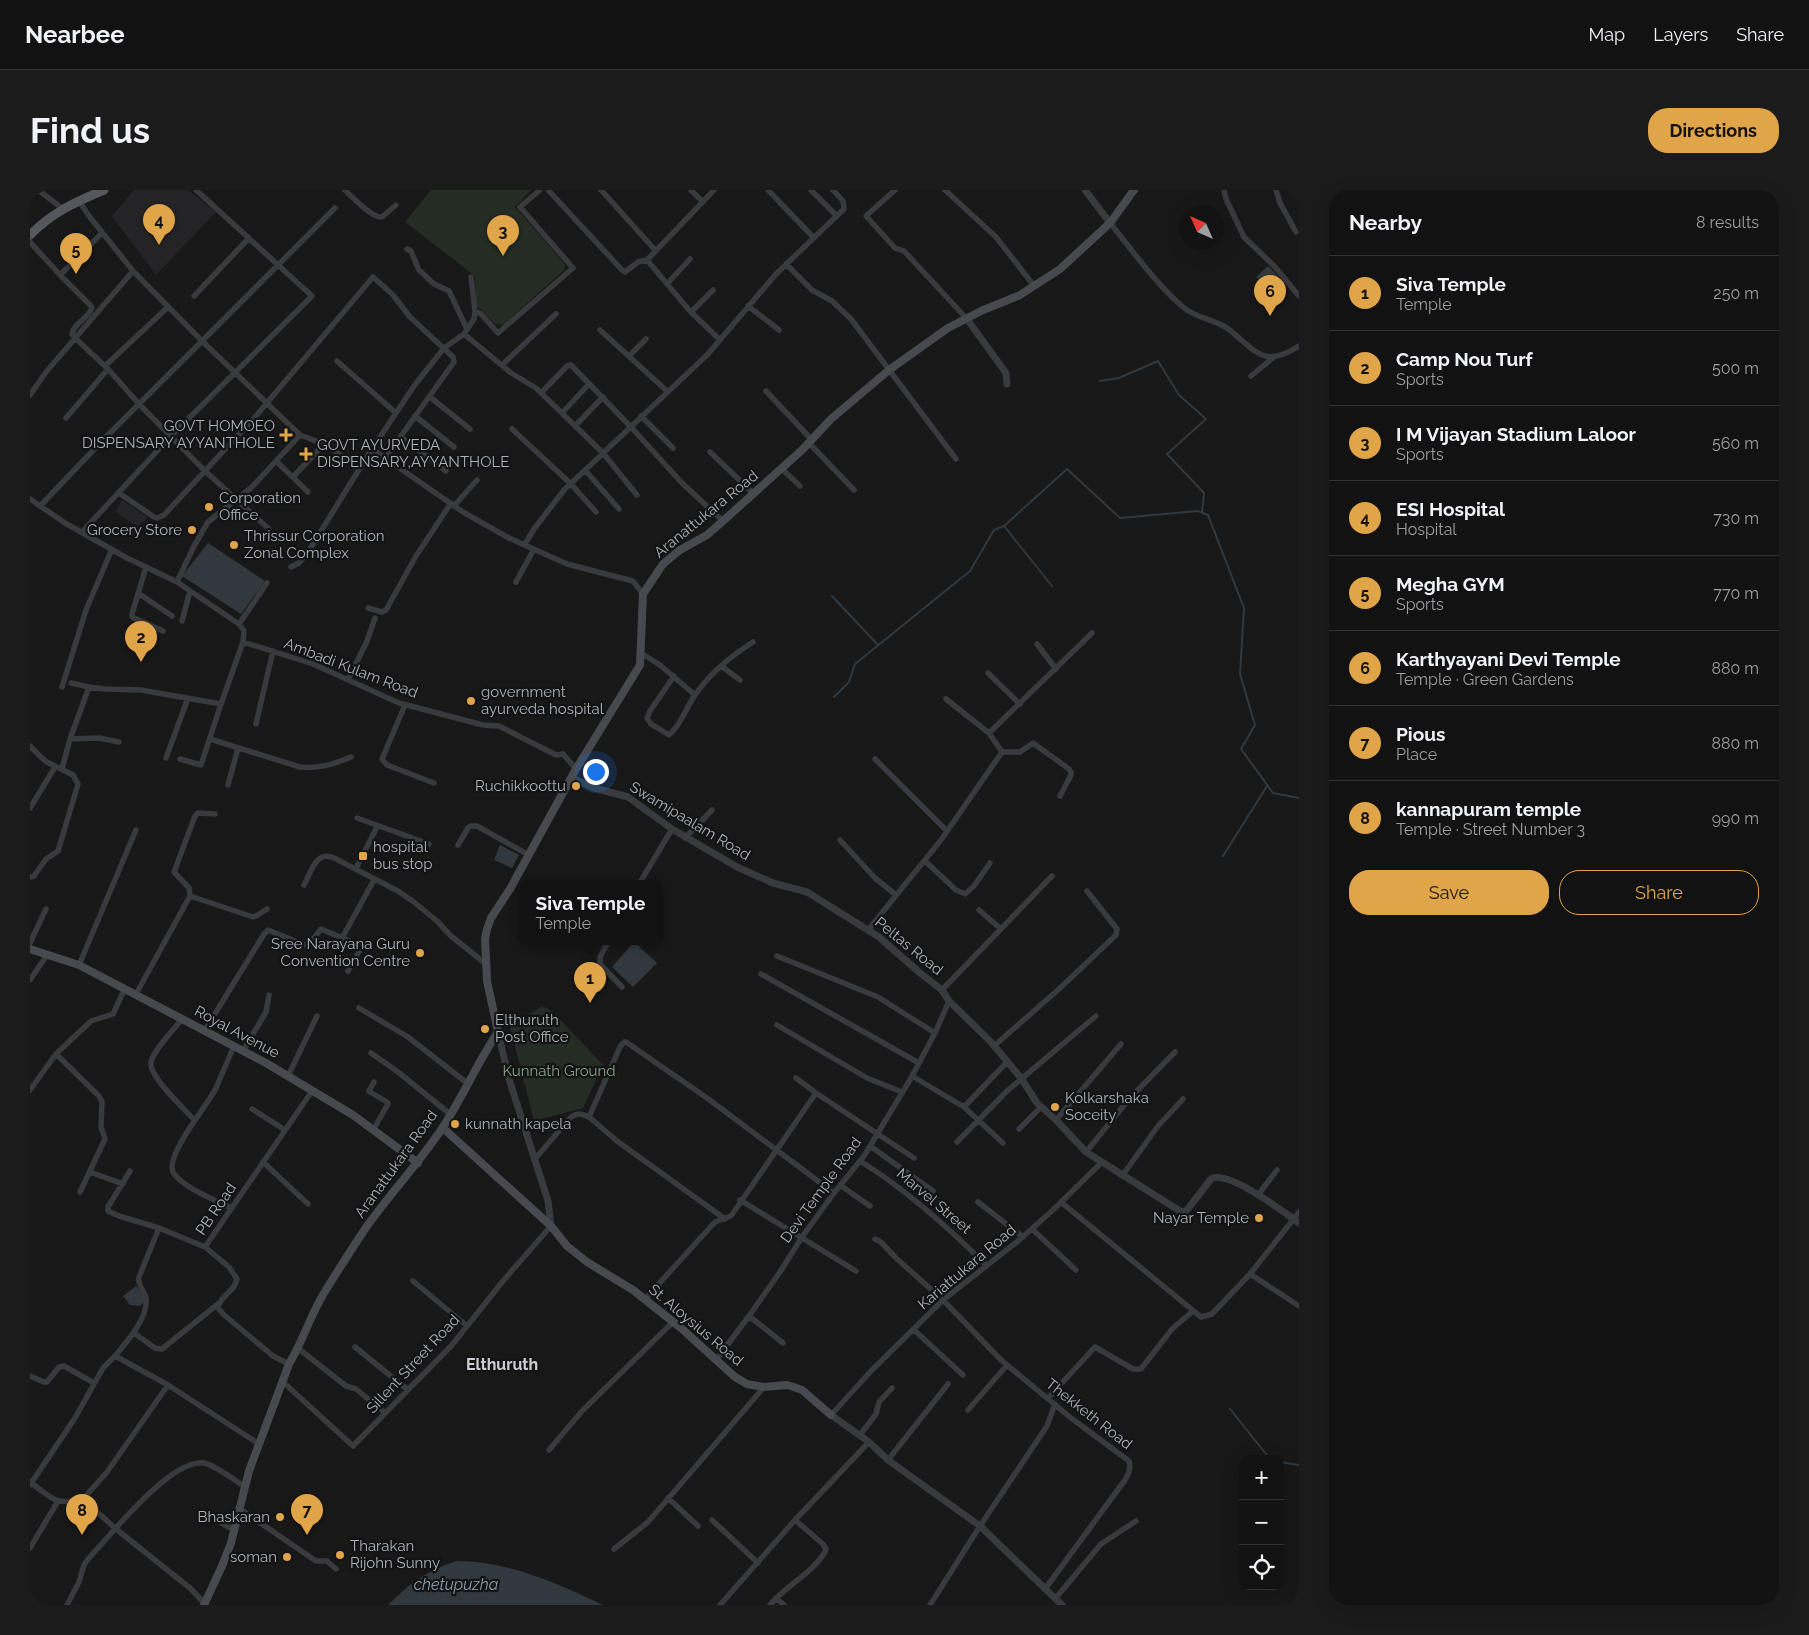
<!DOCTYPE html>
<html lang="en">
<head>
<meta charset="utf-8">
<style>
  :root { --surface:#121213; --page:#1b1b1c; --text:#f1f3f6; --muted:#9c9ea0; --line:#313233; --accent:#e0a449 }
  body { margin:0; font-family:Raleway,sans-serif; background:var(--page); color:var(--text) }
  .controls { position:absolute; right:15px; bottom:15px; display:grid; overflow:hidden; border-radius:10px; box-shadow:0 5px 20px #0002 }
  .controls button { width:45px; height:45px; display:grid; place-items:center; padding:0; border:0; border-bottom:1px solid var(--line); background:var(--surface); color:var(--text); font:25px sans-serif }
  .compass { position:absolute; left:1149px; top:15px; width:45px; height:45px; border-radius:50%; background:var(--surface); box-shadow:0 5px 20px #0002; rotate:315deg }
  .you { position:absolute; left:565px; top:581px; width:18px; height:18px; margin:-12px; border:4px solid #fff; border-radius:50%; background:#1a73e8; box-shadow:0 0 0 8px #1a73e833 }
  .badge { display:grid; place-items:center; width:32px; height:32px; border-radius:50%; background:var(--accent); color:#111; font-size:16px; font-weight:700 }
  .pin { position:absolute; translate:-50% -41px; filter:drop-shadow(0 1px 2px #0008) }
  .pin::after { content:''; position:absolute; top:26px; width:18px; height:15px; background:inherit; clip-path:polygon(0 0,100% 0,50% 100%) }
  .popup { position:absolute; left:488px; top:690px; width:145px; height:65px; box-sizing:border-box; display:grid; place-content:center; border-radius:10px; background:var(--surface); filter:drop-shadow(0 1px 4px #0005); font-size:16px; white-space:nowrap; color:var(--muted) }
  .popup b { font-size:19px; color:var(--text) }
  .popup::after { content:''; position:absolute; left:50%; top:100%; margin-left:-10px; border:10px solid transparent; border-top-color:var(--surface) }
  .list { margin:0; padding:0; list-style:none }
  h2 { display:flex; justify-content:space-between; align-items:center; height:65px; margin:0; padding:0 20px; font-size:21px }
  h2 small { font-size:16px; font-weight:400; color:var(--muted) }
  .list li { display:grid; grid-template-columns:32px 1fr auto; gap:15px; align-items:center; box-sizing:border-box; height:75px; padding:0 20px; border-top:1px solid var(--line) }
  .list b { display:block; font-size:19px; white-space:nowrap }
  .list p { margin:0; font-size:16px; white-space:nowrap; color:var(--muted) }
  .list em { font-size:16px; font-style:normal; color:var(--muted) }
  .actions { display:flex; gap:10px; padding:15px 20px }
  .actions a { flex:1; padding:11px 0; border:1px solid var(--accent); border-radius:20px; text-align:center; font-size:18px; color:var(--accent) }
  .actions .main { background:var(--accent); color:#111 }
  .icon { flex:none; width:28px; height:28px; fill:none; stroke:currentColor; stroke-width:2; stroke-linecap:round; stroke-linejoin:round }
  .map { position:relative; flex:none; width:1269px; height:1415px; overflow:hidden; border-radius:20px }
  header { display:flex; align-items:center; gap:30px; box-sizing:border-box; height:70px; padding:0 25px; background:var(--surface); border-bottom:1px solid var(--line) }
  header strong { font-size:24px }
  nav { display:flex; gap:28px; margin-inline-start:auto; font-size:18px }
  .intro { display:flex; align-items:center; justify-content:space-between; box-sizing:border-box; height:120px; padding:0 30px }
  h1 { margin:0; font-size:35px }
  .button { padding:12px 22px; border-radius:20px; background:var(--accent); color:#111; font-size:18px; font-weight:700 }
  main { display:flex; gap:30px; padding:0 30px }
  aside { flex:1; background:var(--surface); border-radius:20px; box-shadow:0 5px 20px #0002 }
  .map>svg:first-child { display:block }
</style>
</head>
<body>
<header>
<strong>Nearbee</strong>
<nav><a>Map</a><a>Layers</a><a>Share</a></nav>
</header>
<div class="intro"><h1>Find us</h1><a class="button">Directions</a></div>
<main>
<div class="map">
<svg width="1269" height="1415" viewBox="0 0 1269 1415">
  <rect width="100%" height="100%" fill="#181819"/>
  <path fill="#242426" d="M 104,0 L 158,0 L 186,22 L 126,85 L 82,26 Z
    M 92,310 L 117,327 L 108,337 L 85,322 Z"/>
  <path fill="#242c24" d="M 401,0 L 501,0 L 485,17 L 535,74 L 534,80 L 473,135 L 465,134 L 446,115 L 445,86 L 375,32 Z
    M 512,816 L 522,821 L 573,875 L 553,918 L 504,931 L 480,837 Z"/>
  <path fill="#31393e" d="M 1238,76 L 1249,87 L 1237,98 L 1226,87 Z
    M 178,353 L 235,391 L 211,424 L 152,386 Z
    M 470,655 L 489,665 L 482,678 L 464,670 Z
    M 604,752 L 627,773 L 603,797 L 582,777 Z
    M 106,1096 L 112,1103 L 116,1110 L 110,1116 L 100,1115 L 93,1106 Z
    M 426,1371 C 478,1371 527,1393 573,1415 L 358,1415 C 380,1393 397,1381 426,1371 Z"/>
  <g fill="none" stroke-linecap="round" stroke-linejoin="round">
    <path stroke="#31393e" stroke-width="2" d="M 1070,191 L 1089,188 L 1128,171 L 1149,205 L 1176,229 L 1137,264 L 1174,303 L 1172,323
      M 974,336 L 1022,396
      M 802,406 L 848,455
      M 804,507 L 819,492 L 825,474 L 940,381 L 964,340 L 974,336 L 1037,279 L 1090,328 L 1168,321 L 1178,325 L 1214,418 L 1210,484 L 1225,535 L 1211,559 L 1243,603 L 1269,608
      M 1193,666 L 1237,596
      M 1200,1219 L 1240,1269
      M 1250,1272 L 1269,1275
      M 1213,1334 L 1211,1335 L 1213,1355"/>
    <path stroke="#393a3e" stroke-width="5.5" d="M 8,0 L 32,18
      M 315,0 C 323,8 342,28 352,27 L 366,15
      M 518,0 L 592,80 L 595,82 L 608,72 L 617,70 L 684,0
      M 571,0 L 626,61
      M 661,0 L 673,12
      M 738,0 L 784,48
      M 781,0 L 807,26
      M 865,0 L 836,26 L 865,58 L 874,61 L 937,129
      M 915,0 L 966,47 L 1004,96
      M 1194,0 L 1196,9 L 1214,47 L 1245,77 L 1269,106
      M 1246,0 L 1250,13 L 1266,42
      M 49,11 L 59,26 L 103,81 L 172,151 L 270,245 L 294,254 L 330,278 L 342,259 L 433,322 L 479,348 L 537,374 L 603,391 L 613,404
      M 1080,33 C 1103,61 1125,93 1153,117 C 1165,128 1184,129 1197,138 C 1225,159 1232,180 1269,156
      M 0,52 L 30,85 L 72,43
      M 377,59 L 381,61 L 389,80 L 404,94 L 419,101 L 437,139
      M 617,70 L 659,120 L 689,149
      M 756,74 L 782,100 L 802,111 L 821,129 L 926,269
      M 30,85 L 62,117 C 60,128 44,132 42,144 L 45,148 L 78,179 L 109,214 L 175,281 L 239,339
      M 441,87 L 445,121
      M 637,94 L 660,69
      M 164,106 L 219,48
      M 718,116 L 749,140
      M 661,122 L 683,100
      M 570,140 L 637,201
      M 434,144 L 481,183 L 506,198 L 573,263 L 607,305
      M 599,166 L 616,149
      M 307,171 L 366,223
      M 472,175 L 526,124
      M 75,176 L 138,117
      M 1221,186 L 1244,167
      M 736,201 L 781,249
      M 511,203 L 537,176 L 541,175 L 600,236 L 652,293 L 693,331
      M 0,205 L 16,182 L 103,81
      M 400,207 L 440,239
      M 532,223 L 559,194
      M 385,226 L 424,257
      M 611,226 L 643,258
      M 36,228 L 78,179
      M 545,236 L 573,207
      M 482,239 L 541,294 L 566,322
      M 371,247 L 416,281
      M 778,252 L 824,300
      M 342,259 L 384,196 L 414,158 L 434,144 L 444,129 L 445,121 L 451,124 L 468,143 L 543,78 L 490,17 L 510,0
      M 680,262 L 724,304
      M 246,271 L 278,302
      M 752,279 L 770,296
      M 555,280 L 589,319
      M 263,287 L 294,254
      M 89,303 L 124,327 L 127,328 L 134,325 L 226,226 L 343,87 L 363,105 L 380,127 L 423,167 L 424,172 L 356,267
      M 0,309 L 35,333 L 97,368 L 147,392 L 209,434 L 214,441 L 213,452 L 191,514 L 111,500 L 75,499 L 59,497 L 40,549 L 32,579
      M 11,315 L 73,250 L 305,18
      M 424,316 L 447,290
      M 52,342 L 141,246 L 282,106 L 166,0
      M 495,354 L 504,339 L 534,300 L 678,164 L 746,84 L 814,19 L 813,11 L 803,0
      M 116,377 L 102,424 L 102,427 L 133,441
      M 261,377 L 269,373 L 278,362 L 330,278
      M 147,392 L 164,356 L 178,332 L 222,297 L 270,245
      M 486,392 L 504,359
      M 108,403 L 142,426
      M 338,418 L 352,422 L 356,420 L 386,366 L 421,313
      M 152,431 L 160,401
      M 209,434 L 237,393
      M 213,452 L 283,474 L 369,513 L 453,535 L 469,536 L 526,565 L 533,564 L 546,579
      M 1007,454 L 1026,479
      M 611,463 L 630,475 L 665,505
      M 691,476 L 710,490
      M 958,483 L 990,514
      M 644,486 L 620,521 L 617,528 L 621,534 L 639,545 C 651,535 656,518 665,505 C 680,483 701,466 723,452
      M 318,490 L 337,451 L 345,428
      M 41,493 L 59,497
      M 32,497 L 56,420 L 82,359
      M 916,509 L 959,543
      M 375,515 L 352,569 L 357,575 L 404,593
      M 226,534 L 243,461
      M 40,549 L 69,548 L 89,552
      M 180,549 L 270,577 C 289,579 304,574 321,567
      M 0,556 L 15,571 L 43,585 L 48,594 L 28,661 L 16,669 L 4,686 L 0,687
      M 972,562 L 990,562 L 1003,553 L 1039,579 L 1041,582 L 1041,585 L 1030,606
      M 136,568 L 158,508
      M 150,569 L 171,575 L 191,514
      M 845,569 L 917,641
      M 198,595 L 208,558
      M 0,618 L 25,577
      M 327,628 L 399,654
      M 655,648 L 682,620
      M 810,650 L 845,688 L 866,705
      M 428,655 L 438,638 L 441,636 L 447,636 L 499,665
      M 895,671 L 926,700 L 935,704 L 944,696 L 960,673
      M 326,678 L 347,637
      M 609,694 L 642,639
      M 274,695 C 281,682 286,660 304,668 L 368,701 L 384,712 L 407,731 L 421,746 L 456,774
      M 160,706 L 223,727 L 228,725 L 237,719
      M 949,720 L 971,739
      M 838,740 L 911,650 L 972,562 L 959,543 L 1062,443
      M 312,748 L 344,690
      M 578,752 L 570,767 L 570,774 L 592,797
      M 0,753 L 16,719
      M 747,766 L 848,807 L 905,843
      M 49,775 L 106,640
      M 731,784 L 889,873
      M 0,790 L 17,765
      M 912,800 L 1022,686
      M 106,804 L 160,706 L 159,698 L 144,682 L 165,626 L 168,623 L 185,624
      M 329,818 L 378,847 L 437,893
      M 153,828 C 145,838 123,861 121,872 C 118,886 155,919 164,930
      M 747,835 L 837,888 L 872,902
      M 175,840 L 234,744 L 238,740 L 275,755 L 280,753 L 291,739 L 329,755 L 331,758 L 318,781
      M 964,856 L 1029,799 L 1086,745 L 1087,739 L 1057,701
      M 213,861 L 236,822 L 239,805
      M 341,863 L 368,882 L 420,924
      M 26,864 L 69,906 L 72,912 L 71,937 L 75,949 L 50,1002
      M 258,886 L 287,826
      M 882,886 L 934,917 L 973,953
      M 766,888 L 786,903 L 884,968
      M 0,900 L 26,864 L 61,831 L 83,824 L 95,798
      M 934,917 L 977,872
      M 222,919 L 255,940
      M 559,927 L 590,857 L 594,852 L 596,852 L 677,908 L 804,1003
      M 1026,930 L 1091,854
      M 989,939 L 1011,917
      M 343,940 L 358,914 L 357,912 L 340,902 L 339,901 L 344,892
      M 927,952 L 977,901 L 1066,826
      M 840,956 L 903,1001
      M 1056,962 L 1100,908 L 1145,862
      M 504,970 L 541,927 C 548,922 552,924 559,927 L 587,951 L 695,1029
      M 830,971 C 877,1000 918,1037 957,1076
      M 233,972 L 278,1014
      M 100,981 L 78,1017 L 78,1021 L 89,1026 L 129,1038 L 175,1057
      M 60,982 L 93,994
      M 1092,986 L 1128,936 L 1153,909
      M 810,995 L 840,1016
      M 1228,1005 L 1247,980
      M 710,1010 L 826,1081
      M 948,1012 L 993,1047
      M 1031,1012 L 1171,1127 L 1182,1124 L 1220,1084 L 1269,1022
      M 201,1018 C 186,1010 151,997 143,982 C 135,965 178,915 186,898 C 192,884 198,870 204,856
      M 1002,1039 L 1046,1080
      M 845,1049 L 851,1052 L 866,1068 L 913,1110 L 971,1170 L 1041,1228 L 1099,1271 C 1101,1279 1099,1283 1095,1290 L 1015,1399
      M 1220,1084 L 1269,1116
      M 383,1091 L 437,1136
      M 615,1109 L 685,1032 L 701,1026 L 786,903
      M 719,1126 L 753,1153
      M 883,1139 L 933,1185
      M 104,1143 L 125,1158 L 132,1159 L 188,1114
      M 325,1157 L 378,1200
      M 269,1159 L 316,1196 L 326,1199 L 355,1223
      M 686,1170 L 719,1126 L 750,1082 L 772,1047 L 804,1003 L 834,966 L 881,888 L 905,843 L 919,811
      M 259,1174 L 243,1166 L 193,1124 L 188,1118 C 190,1105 205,1102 207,1089 L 199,1077 L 175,1057 L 282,901
      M 0,1186 L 14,1192 L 17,1192 L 29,1177 L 34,1176 L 64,1193
      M 253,1192 L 323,1256 L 422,1155 L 473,1091 L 521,1036
      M 138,1195 L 229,1254
      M 1018,1208 L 1065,1157 L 1103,1179 L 1111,1179 L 1142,1139 L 1162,1122
      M 938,1220 L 977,1175
      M 801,1225 L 841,1181 L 913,1110 L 988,1051 L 1023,1020 L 1071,973
      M 830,1245 L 846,1224 L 849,1212 L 862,1198
      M 519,1260 L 552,1221 L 643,1132
      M 858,1270 L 918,1194
      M 0,1292 C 22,1308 24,1316 53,1309 L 86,1339 L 160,1398 L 176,1415
      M 0,1295 L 45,1228 L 73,1178 L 85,1166
      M 638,1308 L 668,1336
      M 53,1309 L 77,1282 L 138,1195 L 85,1166 C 96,1153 118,1128 116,1110 C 116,1101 107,1097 109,1087 L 129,1038
      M 210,1319 L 286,1371 L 297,1371 L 306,1379
      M 175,1324 L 204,1340
      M 682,1330 L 728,1373
      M 0,1358 L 28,1311
      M 584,1359 L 618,1332 L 734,1197
      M 746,1408 L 754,1415
      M 1025,1409 L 1071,1354 L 1106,1331
      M 37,1415 L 49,1392 L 54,1375 L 58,1369 C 80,1346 141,1268 174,1273 C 185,1275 204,1290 214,1296
      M 690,1415 L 765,1330 L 839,1252
      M 740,1415 C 756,1395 782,1384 795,1362 L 796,1359 L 793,1354 L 765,1330
      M 900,1415 L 950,1336 L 1017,1236 L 1025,1214"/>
    <path stroke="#393a3e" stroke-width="7" d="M 1055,0 L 1080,33
      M 937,129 L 976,183 L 977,194
      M 542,588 L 564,598 L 598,607 L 642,639 L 707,677 L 743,693 L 777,702 L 849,747 L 890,783 L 912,800 L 919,811 L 960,851 L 991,888 L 1007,913 L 1026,930 L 1056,962 L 1150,1021 L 1155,1022 L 1157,1020 L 1181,989 C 1197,979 1254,1022 1269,1033
      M 468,842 L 479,889 L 518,1011 L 521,1036
      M 801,1225 L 839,1252 L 858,1270 L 950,1336 L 1032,1415"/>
    <path stroke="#47494e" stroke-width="8" d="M 0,759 L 49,775 L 236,873 L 323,925 L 388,973
      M 413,938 L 521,1036 L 537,1056 L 557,1072 L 603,1100 L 651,1138 L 705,1187 L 717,1194 L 734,1197 L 757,1195 L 764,1197 L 772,1200 L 801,1225
      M 174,1415 L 192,1376 L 201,1353 L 219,1281 L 259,1174 C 273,1151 280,1126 294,1103 C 307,1082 321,1060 335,1039 C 359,1005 388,974 411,940 C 432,909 447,873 468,842 L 457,791 L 455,749 L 457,739 L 461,728 L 480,699 L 546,579 L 610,475 L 613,404 L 633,374 L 650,360 L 677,345 L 693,331 L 772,260 L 801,229 L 859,180 L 918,138 L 951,121 L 990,105 L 1030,79 L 1080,33 L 1104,0"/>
    <path stroke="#55575d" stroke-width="9" d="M 0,45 C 23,22 45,12 74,0"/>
  </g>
  <g fill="#e0a449" stroke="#131314" stroke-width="2">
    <path d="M253.5 237.5h5v5h5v5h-5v5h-5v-5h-5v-5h5z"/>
    <path d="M273.5 256.5h5v5h5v5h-5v5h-5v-5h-5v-5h5z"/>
    <circle cx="179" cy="317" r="5"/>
    <circle cx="162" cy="340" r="5"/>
    <circle cx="204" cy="355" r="5"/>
    <circle cx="441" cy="511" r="5"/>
    <circle cx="546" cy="596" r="5"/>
    <rect x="328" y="661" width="10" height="10" rx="2.5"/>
    <circle cx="390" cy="763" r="5"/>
    <circle cx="455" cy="839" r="5"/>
    <circle cx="1025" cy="917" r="5"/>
    <circle cx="425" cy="934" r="5"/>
    <circle cx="1229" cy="1028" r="5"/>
    <circle cx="250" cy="1327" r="5"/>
    <circle cx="310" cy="1365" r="5"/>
    <circle cx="257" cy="1367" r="5"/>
  </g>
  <g text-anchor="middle" stroke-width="4.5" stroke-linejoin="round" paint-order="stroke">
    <g font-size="15" fill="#abb0b8" stroke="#131314" text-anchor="start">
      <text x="245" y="241" text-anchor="end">GOVT HOMOEO<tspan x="245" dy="17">DISPENSARY AYYANTHOLE</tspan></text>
      <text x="287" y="260">GOVT AYURVEDA<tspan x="287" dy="17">DISPENSARY,AYYANTHOLE</tspan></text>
      <text x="189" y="313">Corporation<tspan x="189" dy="17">Office</tspan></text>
      <text x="152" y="345" text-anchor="end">Grocery Store</text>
      <text x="214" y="351">Thrissur Corporation<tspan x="214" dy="17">Zonal Complex</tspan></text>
      <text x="451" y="507">government<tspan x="451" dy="17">ayurveda hospital</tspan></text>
      <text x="536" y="601" text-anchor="end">Ruchikkoottu</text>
      <text x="343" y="662">hospital<tspan x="343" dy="17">bus stop</tspan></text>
      <text x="380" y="759" text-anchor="end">Sree Narayana Guru<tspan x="380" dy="17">Convention Centre</tspan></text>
      <text x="465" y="835">Elthuruth<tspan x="465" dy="17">Post Office</tspan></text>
      <text x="1035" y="913">Kolkarshaka<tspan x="1035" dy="17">Soceity</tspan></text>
      <text x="435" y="939">kunnath kapela</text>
      <text x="1219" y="1033" text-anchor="end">Nayar Temple</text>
      <text x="240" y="1332" text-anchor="end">Bhaskaran</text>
      <text x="320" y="1361">Tharakan<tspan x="320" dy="17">Rijohn Sunny</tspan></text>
      <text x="247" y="1372" text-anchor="end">soman</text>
    </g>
    <g font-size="15" fill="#abb0b8" stroke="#131314">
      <text transform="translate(676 324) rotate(-39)" y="5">Aranattukara Road</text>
      <text transform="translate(321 478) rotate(21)" y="5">Ambadi Kulam Road</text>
      <text transform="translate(660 631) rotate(31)" y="5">Swamipaalam Road</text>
      <text transform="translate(879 756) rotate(39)" y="5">Peltas Road</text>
      <text transform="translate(207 842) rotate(28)" y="5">Royal Avenue</text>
      <text transform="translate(366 974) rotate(-54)" y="5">Aranattukara Road</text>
      <text transform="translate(791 1000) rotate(-54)" y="5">Devi Temple Road</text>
      <text transform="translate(904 1011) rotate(40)" y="5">Marvel Street</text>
      <text transform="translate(186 1019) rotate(-56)" y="5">PB Road</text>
      <text transform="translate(937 1077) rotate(-40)" y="5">Kariattukara Road</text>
      <text transform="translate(666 1135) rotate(40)" y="5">St. Aloysius Road</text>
      <text transform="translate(383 1174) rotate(-47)" y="5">Sillent Street Road</text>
      <text transform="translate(1059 1224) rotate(38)" y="5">Thekketh Road</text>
    </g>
    <g font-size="15" fill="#84a184" stroke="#131314">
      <text x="529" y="886">Kunnath Ground</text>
    </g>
    <g font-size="16" font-weight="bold" fill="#ccced4" stroke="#131314">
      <text x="472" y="1180">Elthuruth</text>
    </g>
    <g font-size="16" font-style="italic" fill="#869eaf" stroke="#131314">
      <text x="426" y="1400">chetupuzha</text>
    </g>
  </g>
</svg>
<div class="controls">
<button>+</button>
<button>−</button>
<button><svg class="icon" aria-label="locate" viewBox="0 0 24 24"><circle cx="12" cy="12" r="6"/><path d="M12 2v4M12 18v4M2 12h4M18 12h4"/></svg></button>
</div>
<svg class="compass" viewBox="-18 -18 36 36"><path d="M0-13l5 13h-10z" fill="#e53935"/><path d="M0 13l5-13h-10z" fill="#9c9ea0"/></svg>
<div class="you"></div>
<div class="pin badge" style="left:560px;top:813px">1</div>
<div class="popup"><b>Siva Temple</b>Temple</div>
<div class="pin badge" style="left:111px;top:472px">2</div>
<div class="pin badge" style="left:473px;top:66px">3</div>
<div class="pin badge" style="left:129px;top:55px">4</div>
<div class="pin badge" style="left:46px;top:84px">5</div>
<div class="pin badge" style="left:1240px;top:126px">6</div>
<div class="pin badge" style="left:277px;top:1345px">7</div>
<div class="pin badge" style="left:52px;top:1345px">8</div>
</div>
<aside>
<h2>Nearby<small>8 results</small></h2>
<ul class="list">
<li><span class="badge">1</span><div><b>Siva Temple</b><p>Temple</p></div><em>250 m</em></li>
<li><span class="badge">2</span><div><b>Camp Nou Turf</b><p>Sports</p></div><em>500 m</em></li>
<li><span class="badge">3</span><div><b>I M Vijayan Stadium Laloor</b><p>Sports</p></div><em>560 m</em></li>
<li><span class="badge">4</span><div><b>ESI Hospital</b><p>Hospital</p></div><em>730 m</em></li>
<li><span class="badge">5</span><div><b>Megha GYM</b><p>Sports</p></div><em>770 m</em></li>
<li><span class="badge">6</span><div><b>Karthyayani Devi Temple</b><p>Temple · Green Gardens</p></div><em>880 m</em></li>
<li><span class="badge">7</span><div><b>Pious</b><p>Place</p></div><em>880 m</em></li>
<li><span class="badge">8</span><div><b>kannapuram temple</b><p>Temple · Street Number 3</p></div><em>990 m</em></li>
</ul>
<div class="actions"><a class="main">Save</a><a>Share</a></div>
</aside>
</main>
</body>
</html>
